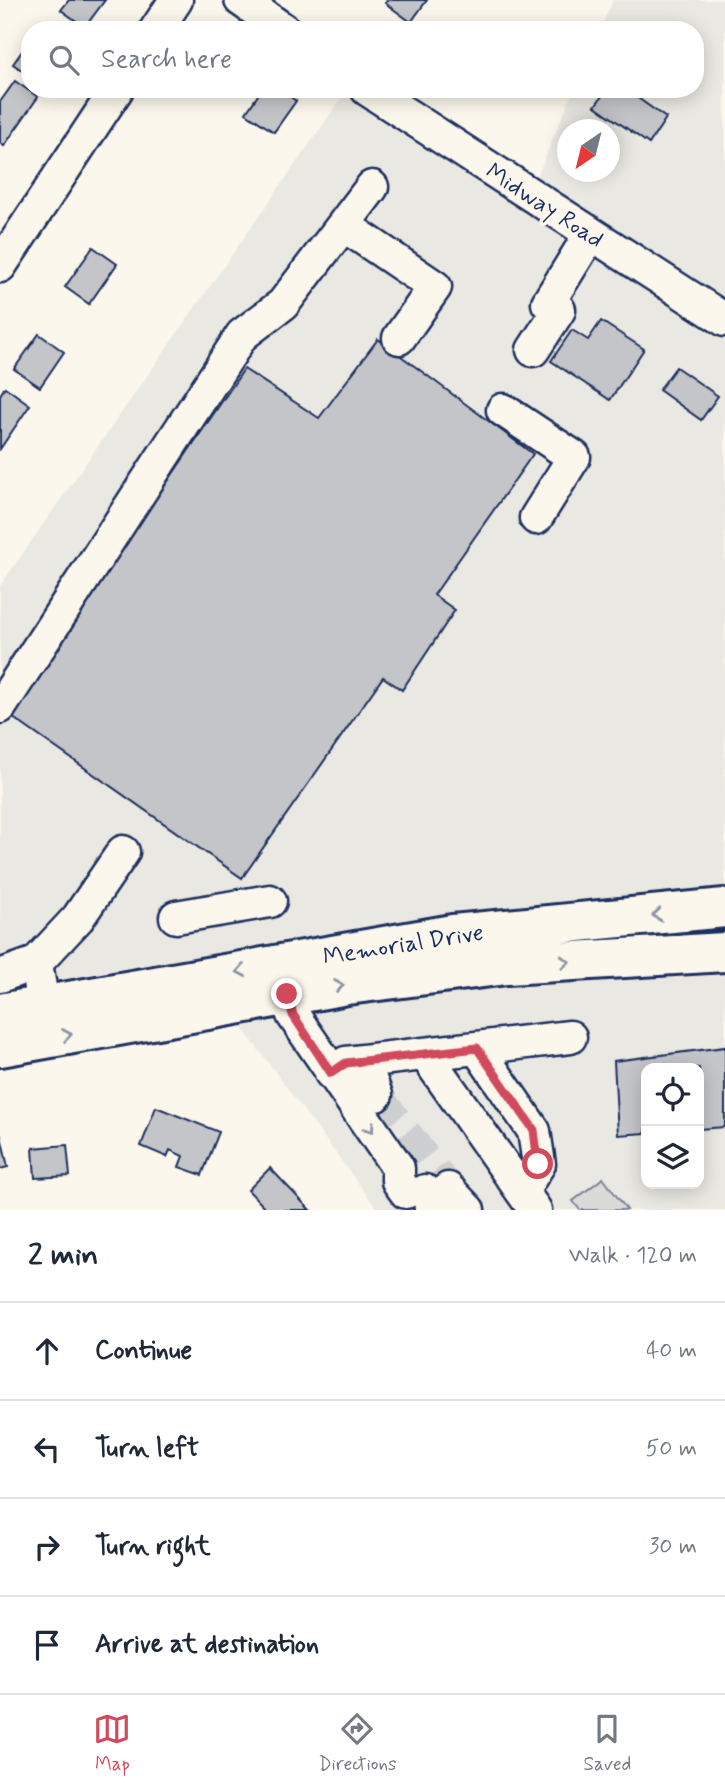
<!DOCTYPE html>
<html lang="en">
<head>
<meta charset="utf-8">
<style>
  :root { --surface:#fff; --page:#f6f6f7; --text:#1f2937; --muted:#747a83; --line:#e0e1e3; --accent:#d1495b }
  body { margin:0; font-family:Mynerve,sans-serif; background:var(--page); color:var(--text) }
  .controls { position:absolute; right:21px; bottom:21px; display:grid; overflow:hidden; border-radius:14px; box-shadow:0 4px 18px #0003 }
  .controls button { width:63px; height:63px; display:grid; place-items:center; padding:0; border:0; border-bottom:2px solid var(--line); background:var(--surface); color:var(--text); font:35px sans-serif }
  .compass { position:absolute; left:557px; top:119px; width:63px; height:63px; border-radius:50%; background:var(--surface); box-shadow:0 4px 18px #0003; rotate:215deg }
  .stop { position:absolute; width:21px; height:21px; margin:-16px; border:5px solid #d1495b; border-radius:50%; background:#fff }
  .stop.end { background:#d1495b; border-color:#fff; box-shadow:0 2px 7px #0008 }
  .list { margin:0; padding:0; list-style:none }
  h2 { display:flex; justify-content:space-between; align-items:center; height:91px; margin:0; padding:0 28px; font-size:30px }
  h2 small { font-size:23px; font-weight:400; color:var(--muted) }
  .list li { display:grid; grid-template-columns:46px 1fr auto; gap:21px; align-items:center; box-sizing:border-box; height:98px; padding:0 28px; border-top:2px solid var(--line) }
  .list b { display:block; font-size:26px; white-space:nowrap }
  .list em { font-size:23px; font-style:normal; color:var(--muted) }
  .icon { flex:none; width:38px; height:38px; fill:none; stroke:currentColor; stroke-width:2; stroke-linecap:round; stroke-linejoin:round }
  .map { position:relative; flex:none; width:725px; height:1210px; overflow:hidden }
  .search { position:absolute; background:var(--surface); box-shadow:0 4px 18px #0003; left:21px; right:21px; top:21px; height:77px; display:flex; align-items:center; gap:18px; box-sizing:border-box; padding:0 24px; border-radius:28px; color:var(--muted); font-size:26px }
  .sheet { height:483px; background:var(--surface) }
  nav { display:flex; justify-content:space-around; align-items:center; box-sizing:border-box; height:98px; border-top:2px solid var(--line); background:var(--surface); font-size:19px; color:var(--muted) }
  nav a { display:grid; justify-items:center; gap:4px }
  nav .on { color:var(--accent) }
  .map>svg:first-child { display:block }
</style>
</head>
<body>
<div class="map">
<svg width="725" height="1210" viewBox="0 0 725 1210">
  <rect width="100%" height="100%" fill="#fbf7ec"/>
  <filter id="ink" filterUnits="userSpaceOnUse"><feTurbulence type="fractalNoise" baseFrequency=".0143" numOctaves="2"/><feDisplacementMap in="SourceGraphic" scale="14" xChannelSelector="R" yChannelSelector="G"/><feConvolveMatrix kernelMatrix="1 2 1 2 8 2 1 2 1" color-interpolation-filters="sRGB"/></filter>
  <g filter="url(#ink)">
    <path fill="#eae8e2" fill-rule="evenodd" d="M 613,0 L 725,0 L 725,1210 L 378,1210 L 232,1014 L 0,1043 L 0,586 L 348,89 L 368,89 L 531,191 L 574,89 L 695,89 L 695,30 L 600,30 ZM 568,130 L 610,130 L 610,172 L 568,172 ZM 646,1068 L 699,1068 L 699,1184 L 646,1184 Z"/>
    <path fill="#dadad7" stroke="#7a849a" stroke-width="2" d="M 603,1178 L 627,1210 L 580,1210 L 573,1201 Z"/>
    <path fill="#c3c5c9" stroke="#1b2f5e" stroke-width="2" d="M 69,0 L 105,0 L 85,27 L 61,10 Z
      M 387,0 L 427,0 L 411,22 L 385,3 Z
      M 30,40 L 30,76 L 13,64 Z
      M 15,81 L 38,97 L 4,146 L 0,143 L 0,102 Z
      M 262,89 L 280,89 L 296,101 L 274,132 L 246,113 Z
      M 607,89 L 625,89 L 666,118 L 649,144 L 595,106 Z
      M 93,247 L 117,264 L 89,304 L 65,287 Z
      M 601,321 L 644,349 L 610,400 L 551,361 L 572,330 L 588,340 Z
      M 39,334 L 64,352 L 40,387 L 14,369 Z
      M 378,339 L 533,454 L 434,595 L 455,610 L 402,690 L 383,677 L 242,878 L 9,715 L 244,369 L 319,418 Z
      M 676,367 L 718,396 L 701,420 L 659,390 Z
      M 5,387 L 30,405 L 0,449 L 0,395 Z
      M 725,1047 L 725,1127 L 699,1129 L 699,1068 L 646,1068 L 646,1133 L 618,1135 L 614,1061 Z
      M 156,1107 L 219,1132 L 202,1175 L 179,1167 L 183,1156 L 170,1150 L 167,1157 L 141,1146 Z
      M 1,1136 L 8,1167 L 0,1169 L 0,1137 Z
      M 67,1145 L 70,1176 L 35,1178 L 33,1148 Z
      M 270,1168 L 310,1210 L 267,1210 L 248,1190 Z"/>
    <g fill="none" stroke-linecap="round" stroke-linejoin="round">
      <path stroke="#cecfd0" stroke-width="32" stroke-dasharray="32 16" stroke-linecap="butt" d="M 376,1095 L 448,1189"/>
      <g stroke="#1b2f5e" stroke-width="37">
        <path id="minor" d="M 241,0 L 284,30
          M 156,30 L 176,0
          M 367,89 L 725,320
          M 345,226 L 435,287 L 399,338
          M 0,266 L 117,89
          M 548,303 L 590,235
          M 533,350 L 559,310
          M 503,410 L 574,457 L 536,518
          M 0,707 L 242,335 L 283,304 L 372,187
          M 176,917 L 270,901
          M 0,976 L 36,963
          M 287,994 L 293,1015 L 398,1168 L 398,1181 L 406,1192
          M 43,1006 L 36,963 L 78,918 L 123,852
          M 477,1048 L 534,1131 L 539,1164 L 522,1191
          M 425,1054 L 535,1210
          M 363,1061 L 376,1095
          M 331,1073 L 346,1063 L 570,1037
          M 448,1189 L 468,1210
          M 425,1191 L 430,1198 L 431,1210"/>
      </g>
      <g stroke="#1b2f5e" stroke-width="44">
        <path id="major" d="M 0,1013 L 453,934 L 725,908
          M 0,1047 L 347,985 L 507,965 L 725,952"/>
      </g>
      <use href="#minor" stroke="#fbf7ec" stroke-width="32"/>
      <use href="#major" stroke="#fbf7ec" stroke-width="38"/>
    </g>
    <defs><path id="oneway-chevron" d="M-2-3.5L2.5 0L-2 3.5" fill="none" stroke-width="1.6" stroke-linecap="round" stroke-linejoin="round" transform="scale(1.75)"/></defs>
    <g stroke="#8b93a5">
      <use href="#oneway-chevron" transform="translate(657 915) rotate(175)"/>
      <use href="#oneway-chevron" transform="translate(565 962) rotate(-3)"/>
      <use href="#oneway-chevron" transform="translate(241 971) rotate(170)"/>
      <use href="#oneway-chevron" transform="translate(339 986) rotate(-9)"/>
      <use href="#oneway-chevron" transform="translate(67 1035) rotate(-10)"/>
      <use href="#oneway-chevron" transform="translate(370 1128) rotate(55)"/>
    </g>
  </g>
  <g fill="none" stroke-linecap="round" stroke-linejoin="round" filter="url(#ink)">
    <path stroke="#d1495b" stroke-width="9" d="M 287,994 L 293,1015 L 331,1073 L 346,1063 L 477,1048 L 534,1130 L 538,1164"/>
  </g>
  <g text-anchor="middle" stroke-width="7" stroke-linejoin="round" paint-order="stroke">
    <g font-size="24" fill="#1b2f5e" stroke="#fbf7ec">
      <text transform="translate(545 205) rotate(33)" y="8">Midway Road</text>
      <text transform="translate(403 944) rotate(-9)" y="8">Memorial Drive</text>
    </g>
  </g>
</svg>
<div class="controls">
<button><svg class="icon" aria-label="locate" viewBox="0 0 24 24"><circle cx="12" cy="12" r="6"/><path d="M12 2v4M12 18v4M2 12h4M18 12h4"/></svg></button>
<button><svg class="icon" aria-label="layers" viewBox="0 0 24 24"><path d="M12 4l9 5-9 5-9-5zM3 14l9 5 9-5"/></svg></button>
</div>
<svg class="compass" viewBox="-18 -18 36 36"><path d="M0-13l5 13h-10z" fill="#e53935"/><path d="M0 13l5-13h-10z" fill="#747a83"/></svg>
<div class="stop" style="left:538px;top:1164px"></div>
<div class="stop end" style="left:287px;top:994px"></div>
<div class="search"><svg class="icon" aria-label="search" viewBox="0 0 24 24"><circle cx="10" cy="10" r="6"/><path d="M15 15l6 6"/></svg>Search here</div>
</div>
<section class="sheet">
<h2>2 min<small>Walk · 120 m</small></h2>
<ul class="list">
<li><svg class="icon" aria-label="ahead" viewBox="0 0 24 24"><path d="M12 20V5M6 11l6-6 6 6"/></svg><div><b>Continue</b></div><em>40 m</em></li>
<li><svg class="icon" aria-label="left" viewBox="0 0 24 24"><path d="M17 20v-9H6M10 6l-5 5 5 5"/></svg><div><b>Turn left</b></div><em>50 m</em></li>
<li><svg class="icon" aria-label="right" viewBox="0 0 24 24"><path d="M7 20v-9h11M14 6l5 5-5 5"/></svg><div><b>Turn right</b></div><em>30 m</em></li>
<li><svg class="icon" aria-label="arrive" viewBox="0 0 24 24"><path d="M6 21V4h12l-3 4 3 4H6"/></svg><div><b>Arrive at destination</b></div></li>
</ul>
</section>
<nav>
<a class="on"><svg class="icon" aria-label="map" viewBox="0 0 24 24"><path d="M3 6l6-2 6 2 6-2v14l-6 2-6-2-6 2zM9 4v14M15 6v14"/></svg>Map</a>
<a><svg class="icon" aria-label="directions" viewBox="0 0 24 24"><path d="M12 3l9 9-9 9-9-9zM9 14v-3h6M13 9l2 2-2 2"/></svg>Directions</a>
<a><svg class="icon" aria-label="saved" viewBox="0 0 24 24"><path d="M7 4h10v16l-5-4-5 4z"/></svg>Saved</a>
</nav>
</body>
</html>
